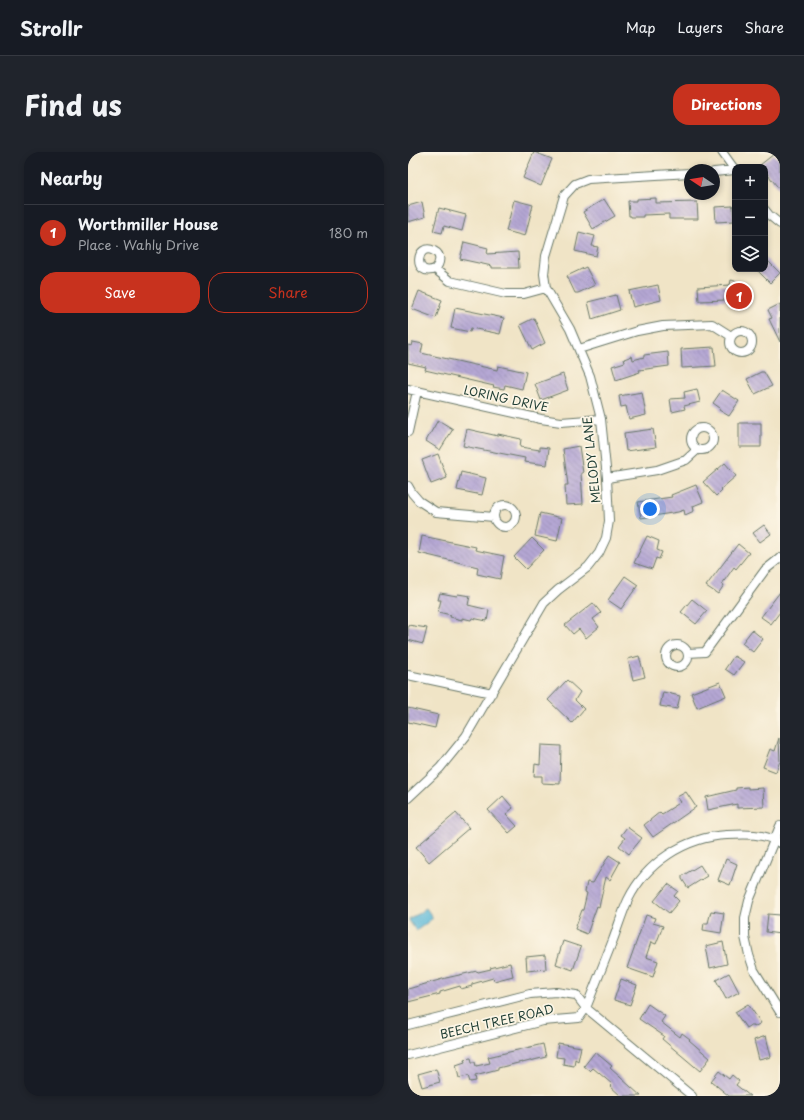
<!DOCTYPE html>
<html lang="en">
<head>
<meta charset="utf-8">
<style>
  :root { --surface:#171b24; --page:#20242c; --text:#f1f3f6; --muted:#9ea1a6; --line:#363941; --accent:#c8321e }
  body { margin:0; font-family:"Playpen Sans",sans-serif; background:var(--page); color:var(--text) }
  .controls { position:absolute; right:12px; top:12px; display:grid; overflow:hidden; border-radius:8px; box-shadow:0 2px 6px #0003 }
  .controls button { width:36px; height:36px; display:grid; place-items:center; padding:0; border:0; border-bottom:1px solid var(--line); background:var(--surface); color:var(--text); font:20px sans-serif }
  .compass { position:absolute; left:276px; top:12px; width:36px; height:36px; border-radius:50%; background:var(--surface); box-shadow:0 2px 6px #0003; rotate:282deg }
  .you { position:absolute; left:242px; top:357px; width:14px; height:14px; margin:-10px; border:3px solid #fff; border-radius:50%; background:#1a73e8; box-shadow:0 0 0 6px #1a73e833 }
  .badge { display:grid; place-items:center; width:26px; height:26px; border-radius:50%; background:var(--accent); color:#fff; font-size:13px; font-weight:700 }
  .pin { position:absolute; translate:-50% -50%; border:2px solid #fff; box-shadow:0 1px 4px #0006 }
  .list { margin:0; padding:0; list-style:none }
  h2 { display:flex; justify-content:space-between; align-items:center; height:52px; margin:0; padding:0 16px; font-size:17px }
  h2 small { font-size:13px; font-weight:400; color:var(--muted) }
  .list li { display:grid; grid-template-columns:26px 1fr auto; gap:12px; align-items:center; box-sizing:border-box; height:56px; padding:0 16px; border-top:1px solid var(--line) }
  .list b { display:block; font-size:15px; white-space:nowrap }
  .list p { margin:0; font-size:13px; white-space:nowrap; color:var(--muted) }
  .list em { font-size:13px; font-style:normal; color:var(--muted) }
  .actions { display:flex; gap:8px; padding:12px 16px }
  .actions a { flex:1; padding:9px 0; border:1px solid var(--accent); border-radius:16px; text-align:center; font-size:14px; color:var(--accent) }
  .actions .main { background:var(--accent); color:#fff }
  .icon { flex:none; width:22px; height:22px; fill:none; stroke:currentColor; stroke-width:2; stroke-linecap:round; stroke-linejoin:round }
  .map { position:relative; flex:none; width:372px; height:944px; overflow:hidden; border-radius:16px }
  header { display:flex; align-items:center; gap:24px; box-sizing:border-box; height:56px; padding:0 20px; background:var(--surface); border-bottom:1px solid var(--line) }
  header strong { font-size:19px }
  nav { display:flex; gap:22px; margin-inline-start:auto; font-size:14px }
  .intro { display:flex; align-items:center; justify-content:space-between; box-sizing:border-box; height:96px; padding:0 24px }
  h1 { margin:0; font-size:28px }
  .button { padding:10px 18px; border-radius:16px; background:var(--accent); color:#fff; font-size:14px; font-weight:700 }
  main { display:flex; gap:24px; padding:0 24px }
  aside { flex:1; background:var(--surface); border-radius:16px; box-shadow:0 2px 6px #0003 }
  .map>svg:first-child { display:block }
</style>
</head>
<body>
<header>
<strong>Strollr</strong>
<nav><a>Map</a><a>Layers</a><a>Share</a></nav>
</header>
<div class="intro"><h1>Find us</h1><a class="button">Directions</a></div>
<main>
<aside>
<h2>Nearby<small></small></h2>
<ul class="list">
<li><span class="badge">1</span><div><b>Worthmiller House</b><p>Place · Wahly Drive</p></div><em>180 m</em></li>
</ul>
<div class="actions"><a class="main">Save</a><a>Share</a></div>
</aside>
<div class="map">
<svg width="372" height="944" viewBox="0 0 372 944">
  <defs>
    <pattern id="building-back-hatch" width="6" height="6" patternUnits="userSpaceOnUse"><rect width="6" height="6" fill="#b5a7d4"/><path d="M-1 5l2 2M0 0l6 6M5-1l2 2" fill="none" stroke="#9389ad"/></pattern>
  </defs>
  <rect width="100%" height="100%" fill="#fcf5e5"/>
  <filter id="ink" filterUnits="userSpaceOnUse"><feTurbulence type="fractalNoise" baseFrequency=".025" numOctaves="2"/><feDisplacementMap in="SourceGraphic" scale="8" xChannelSelector="R" yChannelSelector="G"/><feConvolveMatrix kernelMatrix="1 2 1 2 8 2 1 2 1" color-interpolation-filters="sRGB"/></filter>
  <filter id="wash" filterUnits="userSpaceOnUse"><feTurbulence type="fractalNoise" baseFrequency=".012" numOctaves="4" result="noise"/><feDisplacementMap in="SourceGraphic" scale="16" xChannelSelector="R" yChannelSelector="G"/><feGaussianBlur stdDeviation="0.9" result="paint"/><feColorMatrix in="noise" values="0 0 0 0 0 0 0 0 0 0 0 0 0 0 0 0 0 1.4 0 .05"/><feComposite in="paint" operator="in"/></filter>
  <g filter="url(#wash)">
    <rect width="100%" height="100%" fill="#f0e4c6"/>
    <path fill="#59b7d8" stroke="#3c7a86" d="M 18,756 L 25,766 L 8,779 L 1,768 Z"/>
    <g id="blocks">
      <path fill="url(#building-back-hatch)" d="M 126,0 L 144,7 L 133,34 L 115,26 Z
        M 366,2 L 372,9 L 372,38 L 357,19 L 357,15 L 354,15 L 352,13 Z
        M 248,46 L 248,51 L 289,50 L 290,67 L 261,67 L 261,62 L 235,63 L 235,65 L 223,65 L 223,64 L 221,64 L 220,49 L 229,49 L 229,47 Z
        M 196,47 L 207,64 L 185,77 L 175,60 Z
        M 106,48 L 125,53 L 117,84 L 98,79 Z
        M 14,50 L 17,65 L 0,70 L 0,54 Z
        M 325,54 L 326,69 L 308,70 L 307,55 Z
        M 31,56 L 58,63 L 54,79 L 36,74 L 34,81 L 25,79 Z
        M 171,80 L 187,84 L 184,94 L 190,95 L 188,104 L 167,99 Z
        M 56,90 L 80,96 L 79,102 L 110,100 L 111,116 L 84,116 L 84,114 L 52,107 Z
        M 357,106 L 372,121 L 362,131 L 348,117 L 357,117 Z
        M 178,115 L 187,133 L 170,141 L 167,141 L 159,124 Z
        M 323,128 L 331,130 L 329,135 L 343,138 L 339,155 L 319,150 L 319,148 L 291,149 L 290,135 L 322,133 Z
        M 250,133 L 253,148 L 225,155 L 221,139 Z
        M 11,139 L 34,148 L 28,166 L 4,157 Z
        M 208,143 L 212,158 L 184,167 L 180,150 Z
        M 372,152 L 372,190 L 361,167 L 364,166 L 360,158 Z
        M 47,156 L 96,166 L 92,182 L 63,176 L 62,180 L 43,176 Z
        M 126,166 L 137,191 L 124,198 L 112,173 Z
        M 5,190 L 15,192 L 13,201 L 89,218 L 90,214 L 118,220 L 114,237 L 97,233 L 96,237 L 85,235 L 86,234 L 17,218 L 18,215 L 0,211 L 0,193 L 4,194 Z
        M 306,195 L 308,214 L 274,216 L 273,197 Z
        M 260,200 L 261,214 L 231,218 L 232,220 L 208,228 L 204,214 L 217,210 L 216,207 L 224,204 L 225,208 L 236,205 L 236,203 Z
        M 353,220 L 356,220 L 364,234 L 347,242 L 339,227 Z
        M 155,222 L 160,238 L 133,248 L 127,232 Z
        M 289,237 L 292,250 L 276,254 L 277,257 L 264,260 L 262,247 L 277,246 L 276,240 Z
        M 314,238 L 331,249 L 321,264 L 311,258 L 312,256 L 305,251 Z
        M 234,240 L 238,263 L 221,267 L 218,254 L 213,255 L 211,244 Z
        M 30,268 L 45,277 L 32,298 L 18,289 Z
        M 331,271 L 353,271 L 353,295 L 331,295 Z
        M 59,277 L 90,284 L 90,282 L 113,287 L 112,295 L 132,298 L 132,295 L 141,296 L 139,313 L 116,310 L 117,306 L 55,294 Z
        M 245,277 L 248,295 L 218,299 L 216,281 Z
        M 171,294 L 175,321 L 173,321 L 175,352 L 158,353 L 157,333 L 160,333 L 155,297 Z
        M 30,302 L 39,326 L 23,332 L 14,308 Z
        M 317,311 L 328,324 L 313,337 L 314,338 L 308,344 L 295,330 Z
        M 53,320 L 78,326 L 74,343 L 49,338 Z
        M 288,333 L 295,350 L 285,354 L 286,359 L 277,363 L 276,358 L 270,360 L 233,366 L 230,350 L 264,345 L 263,343 Z
        M 132,361 L 154,366 L 149,389 L 127,384 Z
        M 356,373 L 363,382 L 352,390 L 345,381 Z
        M 14,384 L 68,395 L 67,398 L 96,404 L 92,427 L 69,422 L 70,415 L 11,401 Z
        M 239,384 L 251,389 L 249,398 L 254,400 L 251,407 L 248,406 L 244,417 L 226,411 Z
        M 124,386 L 136,398 L 118,417 L 106,405 Z
        M 330,392 L 341,401 L 328,417 L 326,415 L 314,432 L 316,433 L 310,442 L 298,434 Z
        M 217,424 L 230,433 L 213,457 L 200,448 Z
        M 372,440 L 372,460 L 363,472 L 353,465 Z
        M 32,441 L 49,444 L 50,442 L 62,444 L 60,453 L 81,458 L 79,469 L 64,466 L 63,468 L 54,466 L 54,468 L 42,465 L 43,463 L 30,460 L 33,448 L 30,448 Z
        M 284,447 L 299,459 L 288,472 L 273,460 Z
        M 185,451 L 193,461 L 185,467 L 191,475 L 178,486 L 171,477 L 165,482 L 157,473 Z
        M 0,473 L 19,476 L 15,492 L 0,488 Z
        M 344,478 L 355,487 L 345,500 L 334,491 Z
        M 231,504 L 237,525 L 225,528 L 220,507 Z
        M 326,504 L 336,510 L 326,523 L 317,517 Z
        M 159,528 L 172,540 L 167,548 L 176,557 L 164,571 L 140,548 Z
        M 312,530 L 318,544 L 289,556 L 283,541 Z
        M 255,540 L 272,544 L 269,557 L 252,554 Z
        M 0,556 L 30,563 L 27,576 L 0,570 Z
        M 371,586 L 372,609 L 368,620 L 355,615 L 362,597 L 367,599 Z
        M 133,593 L 153,594 L 152,632 L 134,631 L 134,624 L 126,624 L 127,612 L 132,613 Z
        M 340,635 L 340,637 L 355,636 L 356,655 L 329,656 L 329,652 L 300,658 L 298,645 L 328,638 L 328,636 Z
        M 278,640 L 288,655 L 245,685 L 236,673 L 252,660 L 254,662 L 273,650 L 269,645 Z
        M 95,644 L 105,656 L 98,662 L 109,674 L 101,681 L 80,658 Z
        M 48,661 L 61,676 L 21,710 L 8,695 Z
        M 219,675 L 234,686 L 221,702 L 211,694 L 217,686 L 213,683 Z
        M 201,703 L 212,710 L 202,728 L 198,725 L 191,755 L 189,754 L 179,782 L 167,777 L 174,758 L 175,758 L 179,741 L 177,740 L 179,730 L 185,731 Z
        M 318,707 L 329,712 L 322,733 L 310,728 Z
        M 292,713 L 299,724 L 280,736 L 274,727 L 274,724 Z
        M 260,732 L 270,739 L 266,744 L 271,749 L 261,761 L 246,749 Z
        M 303,759 L 316,761 L 313,781 L 295,778 L 296,771 L 300,771 Z
        M 360,762 L 372,763 L 372,782 L 358,780 Z
        M 238,763 L 247,766 L 245,771 L 255,774 L 248,792 L 243,790 L 238,805 L 250,809 L 245,825 L 219,816 Z
        M 155,789 L 173,795 L 165,818 L 148,812 Z
        M 315,790 L 319,812 L 302,816 L 298,794 Z
        M 137,803 L 138,817 L 119,819 L 118,805 Z
        M 102,811 L 105,824 L 86,829 L 85,826 L 64,832 L 64,834 L 53,837 L 52,834 L 32,840 L 32,842 L 0,850 L 0,837 L 38,826 L 69,819 L 70,820 L 83,817 L 82,816 Z
        M 321,821 L 331,840 L 318,847 L 308,828 Z
        M 213,827 L 229,833 L 222,853 L 206,848 Z
        M 240,852 L 257,864 L 253,870 L 272,885 L 274,881 L 282,887 L 281,888 L 302,906 L 292,919 L 254,887 L 256,884 L 231,867 Z
        M 340,852 L 353,871 L 346,875 L 344,872 L 338,876 L 327,860 Z
        M 358,884 L 363,905 L 351,908 L 346,888 Z
        M 150,891 L 173,895 L 170,909 L 167,907 L 166,914 L 155,912 L 156,906 L 148,905 Z
        M 135,892 L 138,905 L 114,911 L 114,910 L 90,916 L 90,918 L 67,924 L 68,929 L 62,930 L 60,924 L 51,926 L 48,913 L 57,910 L 56,907 L 63,906 L 64,910 L 67,910 L 68,914 L 82,911 L 80,905 Z
        M 187,900 L 204,914 L 202,916 L 233,944 L 213,944 L 202,934 L 204,932 L 185,916 L 182,919 L 176,914 Z
        M 28,917 L 32,930 L 14,935 L 10,922 Z
        M 311,919 L 321,927 L 324,923 L 331,929 L 328,933 L 342,944 L 321,944 L 303,929 Z"/>
    </g>
  </g>
  <g filter="url(#ink)">
    <use href="#blocks" fill-opacity="0" stroke="#687767" stroke-width="1"/>
    <g fill="none" stroke-linecap="round" stroke-linejoin="round">
      <g stroke="#687767" stroke-width="10">
        <path id="street" d="M 314,0 L 327,18
          M 306,20 L 327,18
          M 357,58 L 361,63 L 372,72
          M 27,117 C 32,112 34,103 26,99 C 8,89 4,126 27,117 L 42,129 L 98,142 L 116,142 L 138,136
          M322 190a11 11 0 1 1 22 0a11 11 0 1 1-22 0Z
          M 171,197 L 229,179 L 255,174 L 304,172 L 323,184
          M 0,237 L 133,267 L 153,270 L 193,267
          M283 287a11 11 0 1 1 22 0a11 11 0 1 1-22 0Z
          M 0,280 L 9,239
          M 199,326 L 249,318 L 278,308 L 290,297
          M 0,334 L 4,341 L 11,349 L 28,360 L 86,365
          M86 364a11 11 0 1 1 22 0a11 11 0 1 1-22 0Z
          M258 504a11 11 0 1 1 22 0a11 11 0 1 1-22 0Z
          M 280,501 L 297,500 L 357,418 L 372,406
          M 0,523 L 84,541
          M 0,646 L 32,616 L 58,584 L 136,451 L 150,438 L 180,415 L 191,401 L 198,386 L 201,369 L 199,326 L 193,267 L 182,224 L 162,177 L 138,136 L 136,122 L 138,104 L 156,44 L 167,32 L 180,27 L 282,21
          M 372,674 L 341,749 L 337,766 L 337,785 L 341,803 L 346,818 L 372,860
          M 0,873 L 122,842 L 148,840 L 168,843 L 178,856 L 284,944
          M 0,903 L 135,869 L 171,866 L 178,856 C 187,833 196,811 205,788 C 210,775 214,761 220,748 C 238,711 277,685 319,683 C 336,682 357,681 372,691"/>
      </g>
      <use href="#street" stroke="#fff" stroke-width="8"/>
    </g>
  </g>
  <g text-anchor="middle" stroke-width="3.5" stroke-linejoin="round" paint-order="stroke">
    <g font-size="12" fill="#1f3d34" stroke="#fcf5e5">
      <text transform="translate(98 247) rotate(12)" y="4">LORING DRIVE</text>
      <text transform="translate(184 308) rotate(-96)" y="4">MELODY LANE</text>
      <text transform="translate(89 870) rotate(-13)" y="4">BEECH TREE ROAD</text>
    </g>
  </g>
</svg>
<div class="controls">
<button>+</button>
<button>−</button>
<button><svg class="icon" aria-label="layers" viewBox="0 0 24 24"><path d="M12 4l9 5-9 5-9-5zM3 14l9 5 9-5"/></svg></button>
</div>
<svg class="compass" viewBox="-18 -18 36 36"><path d="M0-13l5 13h-10z" fill="#e53935"/><path d="M0 13l5-13h-10z" fill="#9ea1a6"/></svg>
<div class="you"></div>
<div class="pin badge" style="left:331px;top:144px">1</div>
</div>
</main>
</body>
</html>
